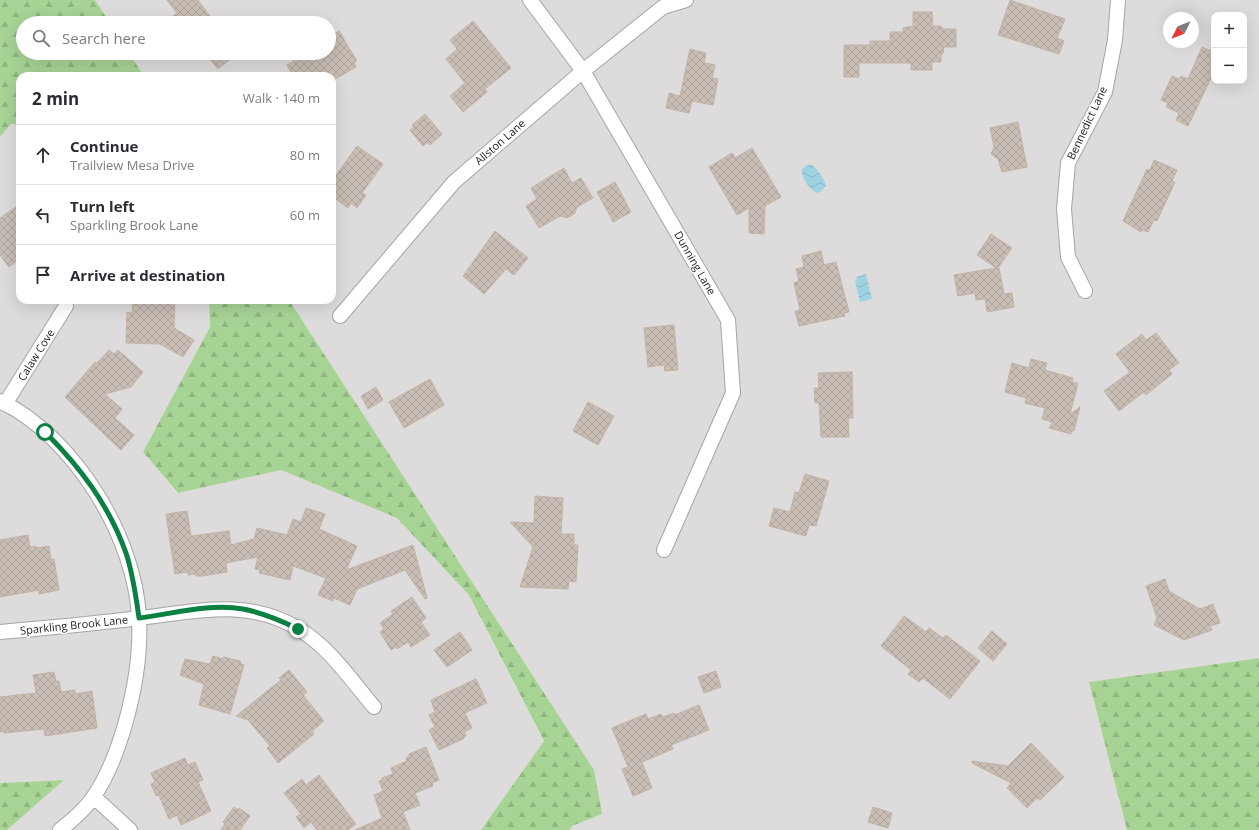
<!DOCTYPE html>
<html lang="en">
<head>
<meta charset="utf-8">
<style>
  :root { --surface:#fff; --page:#f2f2f3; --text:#2b2b33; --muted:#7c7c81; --line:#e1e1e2 }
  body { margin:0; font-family:"Open Sans",sans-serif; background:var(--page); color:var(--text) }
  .controls { position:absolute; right:12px; top:12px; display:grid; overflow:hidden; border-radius:8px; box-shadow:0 4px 16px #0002 }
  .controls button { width:36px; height:36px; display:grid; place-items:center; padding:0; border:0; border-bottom:1px solid var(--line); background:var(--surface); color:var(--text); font:20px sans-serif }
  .compass { position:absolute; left:1163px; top:12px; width:36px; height:36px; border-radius:50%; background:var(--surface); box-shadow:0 4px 16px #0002; rotate:228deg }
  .stop { position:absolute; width:12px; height:12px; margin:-9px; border:3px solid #0b8043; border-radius:50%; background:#fff }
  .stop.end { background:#0b8043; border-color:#fff; box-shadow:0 1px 4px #0008 }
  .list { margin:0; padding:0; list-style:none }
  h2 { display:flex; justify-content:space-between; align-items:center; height:52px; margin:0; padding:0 16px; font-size:17px }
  h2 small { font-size:13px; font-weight:400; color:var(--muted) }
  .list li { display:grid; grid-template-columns:26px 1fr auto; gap:12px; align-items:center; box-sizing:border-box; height:60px; padding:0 16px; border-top:1px solid var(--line) }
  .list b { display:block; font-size:15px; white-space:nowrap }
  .list p { margin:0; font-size:13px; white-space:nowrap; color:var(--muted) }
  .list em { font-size:13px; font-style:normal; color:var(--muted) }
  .icon { flex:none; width:22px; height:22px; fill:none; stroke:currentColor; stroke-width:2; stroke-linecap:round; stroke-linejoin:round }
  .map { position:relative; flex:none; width:1259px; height:830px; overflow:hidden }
  .search { position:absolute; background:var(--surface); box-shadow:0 4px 16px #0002; left:16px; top:16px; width:320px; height:44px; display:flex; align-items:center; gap:10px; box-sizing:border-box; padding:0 14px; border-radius:22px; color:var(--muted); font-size:15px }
  .panel { position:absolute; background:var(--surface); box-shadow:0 4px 16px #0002; left:16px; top:72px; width:320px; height:232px; border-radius:12px }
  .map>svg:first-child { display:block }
</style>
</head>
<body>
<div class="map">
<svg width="1259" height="830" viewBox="0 0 1259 830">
  <defs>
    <pattern id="forest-firs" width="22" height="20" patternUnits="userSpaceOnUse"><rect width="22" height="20" fill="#a7d395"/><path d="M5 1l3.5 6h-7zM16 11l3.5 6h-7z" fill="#8fb580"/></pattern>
    <pattern id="water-waves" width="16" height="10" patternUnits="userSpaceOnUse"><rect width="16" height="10" fill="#a0d3e2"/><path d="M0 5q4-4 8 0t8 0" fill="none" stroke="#89b5c1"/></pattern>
    <pattern id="building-cross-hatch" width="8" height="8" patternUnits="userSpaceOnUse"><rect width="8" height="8" fill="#c8beb6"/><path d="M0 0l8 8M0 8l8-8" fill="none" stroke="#aba39c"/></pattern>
  </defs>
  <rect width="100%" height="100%" fill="#f0ece4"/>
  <path fill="#dddbdb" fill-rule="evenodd" d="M 95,0 L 1259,0 L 1259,658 L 1089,682 L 1127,830 L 570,830 L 594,770 L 289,300 L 332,300 L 332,76 L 144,76 L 129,53 L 329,53 L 329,23 L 110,23 ZM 1214,15 L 1244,15 L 1244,81 L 1214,81 ZM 1169,18 L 1193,18 L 1193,42 L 1169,42 Z
    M 11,124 L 20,124 L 20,300 L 209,300 L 210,327 L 143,452 L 177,493 L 281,470 L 397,518 L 469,595 L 544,742 L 481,830 L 7,830 L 63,780 L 0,783 L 0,137 Z"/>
  <path fill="url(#forest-firs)" d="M 0,0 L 95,0 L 110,23 L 23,23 L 23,53 L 129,53 L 144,76 L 20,76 L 20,124 L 11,124 L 0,137 Z
    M 209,300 L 289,300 L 594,770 L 602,814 L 572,826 L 570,830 L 481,830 L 544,741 L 469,595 L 397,518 L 281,470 L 178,493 L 143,452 L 210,327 Z
    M 1259,658 L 1259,830 L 1127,830 L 1089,682 Z
    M 64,780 L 7,830 L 0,830 L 0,783 Z"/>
  <path fill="url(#water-waves)" d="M 812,165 C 817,168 825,180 826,186 L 820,192 L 816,193 C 809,188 801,178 802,169 L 807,165 Z
    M 866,274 L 872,299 L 860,302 L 855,281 L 857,280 L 856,277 Z"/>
  <path fill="url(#building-cross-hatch)" stroke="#c3b2a5" d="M 167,0 L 198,0 L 215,23 L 164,23 L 177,13 Z
    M 1010,0 L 1065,19 L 1057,38 L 1064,41 L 1059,54 L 998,35 Z
    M 913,12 L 932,12 L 933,26 L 940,26 L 944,29 L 956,29 L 956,47 L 944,47 L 943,54 L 941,54 L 941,62 L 932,62 L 932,70 L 911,70 L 911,63 L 859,63 L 859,77 L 844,77 L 844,45 L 870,45 L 870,41 L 890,41 L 890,32 L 903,32 L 903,28 L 913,26 Z
    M 473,21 L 511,68 L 485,89 L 487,92 L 463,112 L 450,96 L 465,83 L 446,59 L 457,49 L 450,40 Z
    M 339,31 L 357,61 L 354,62 L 356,67 L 332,81 L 332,76 L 293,76 L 287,65 L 294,61 L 289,53 L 329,53 L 329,37 Z
    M 1202,47 L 1214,52 L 1214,72 L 1188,126 L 1176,120 L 1179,113 L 1166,107 L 1168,103 L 1161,100 L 1172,76 L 1179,79 L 1181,76 L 1188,79 Z
    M 690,49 L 706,53 L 704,63 L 715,65 L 712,78 L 718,79 L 713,105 L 692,101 L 689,113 L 666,108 L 669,93 L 680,96 Z
    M 205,53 L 238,53 L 218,69 Z
    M 425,114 L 442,134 L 430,145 L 428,142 L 423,146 L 410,130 L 414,127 L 412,125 Z
    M 1018,122 L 1027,167 L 1002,172 L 998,159 L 991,154 L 994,147 L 990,128 Z
    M 357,146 L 383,164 L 362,193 L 366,195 L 357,208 L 351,203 L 348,208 L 332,196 L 332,181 Z
    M 752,148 L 781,197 L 765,206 L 764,234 L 749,233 L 749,208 L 737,215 L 709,167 L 732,153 L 735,158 Z
    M 1154,160 L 1177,170 L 1172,181 L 1175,182 L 1157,221 L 1154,220 L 1148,232 L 1142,230 L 1141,232 L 1123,221 L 1147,169 L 1150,170 Z
    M 564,168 L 572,183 L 581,178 L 593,198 L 577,207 L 575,213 L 567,218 L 560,216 L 539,228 L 526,206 L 537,199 L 531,188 Z
    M 615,182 L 631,212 L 613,222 L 597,192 Z
    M 20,204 L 20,259 L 9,267 L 0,255 L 0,218 Z
    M 495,231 L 528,258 L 514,275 L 506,269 L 484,294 L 463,276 Z
    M 991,234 L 1012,248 L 998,268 L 999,268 L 1004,294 L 1012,293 L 1014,307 L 987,312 L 985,299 L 976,300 L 975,293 L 958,296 L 954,275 L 996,268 L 977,255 Z
    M 821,251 L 824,265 L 836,262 L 849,312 L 844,313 L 845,316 L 799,326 L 795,311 L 800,310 L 794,283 L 799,281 L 796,269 L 804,267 L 802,256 Z
    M 133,300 L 175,300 L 174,328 L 194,340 L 183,357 L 160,344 L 126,343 L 127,312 L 132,313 Z
    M 674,325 L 678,370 L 665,371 L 664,365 L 648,367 L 644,328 Z
    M 1156,333 L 1179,363 L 1169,370 L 1172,374 L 1146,395 L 1144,392 L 1119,411 L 1104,391 L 1130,372 L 1116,354 L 1142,334 L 1146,340 Z
    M 109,350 L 114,354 L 118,350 L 143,372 L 131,387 L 105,394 L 122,409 L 115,418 L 134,435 L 121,450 L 65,397 L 95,362 L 97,363 Z
    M 1031,359 L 1047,363 L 1045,370 L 1073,378 L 1072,382 L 1078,383 L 1070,414 L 1080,407 L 1074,431 L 1071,431 L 1071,434 L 1049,428 L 1052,422 L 1042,419 L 1045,408 L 1025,403 L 1026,398 L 1005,392 L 1012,363 L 1029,368 Z
    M 852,372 L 853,418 L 848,418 L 849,437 L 821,437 L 819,403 L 815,403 L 814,388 L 819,388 L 818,373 Z
    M 430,379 L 444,405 L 404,428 L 389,402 Z
    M 376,387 L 383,400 L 368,409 L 361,396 Z
    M 588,402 L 614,416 L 598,445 L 573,431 Z
    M 805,474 L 829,481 L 816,526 L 809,525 L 806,536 L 769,526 L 774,508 L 790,512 L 795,492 L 799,493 Z
    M 535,496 L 563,498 L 561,534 L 574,534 L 574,545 L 578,545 L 576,582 L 569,581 L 568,589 L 520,587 L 533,547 L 510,522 L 534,523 Z
    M 306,508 L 325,514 L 319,529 L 357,546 L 346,570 L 413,545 L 427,598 L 425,599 L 405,570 L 357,589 L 350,605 L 334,598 L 333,601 L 318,595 L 326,578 L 293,566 L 290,580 L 259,573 L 260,570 L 255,569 L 258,557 L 226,563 L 227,572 L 202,576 L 196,576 L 195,574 L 188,575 L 188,572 L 175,574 L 166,514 L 187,511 L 191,536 L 229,531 L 231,545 L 254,539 L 257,528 L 287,535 L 293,519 L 301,522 Z
    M 28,535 L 30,547 L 36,546 L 36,548 L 49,546 L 51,560 L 54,559 L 59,590 L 39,594 L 39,590 L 0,597 L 0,540 Z
    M 1165,579 L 1169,591 L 1200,609 L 1213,604 L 1220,623 L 1210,626 L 1212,630 L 1184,640 L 1154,625 L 1157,618 L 1146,586 Z
    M 412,597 L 426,618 L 421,622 L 430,635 L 411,647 L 408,642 L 397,649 L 396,647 L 391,650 L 380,632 L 384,629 L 380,623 L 393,614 L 391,611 Z
    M 904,616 L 926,632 L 929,628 L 943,638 L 946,635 L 980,661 L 950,699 L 923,678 L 919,682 L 908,674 L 911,670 L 881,646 Z
    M 992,631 L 1007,644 L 993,661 L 978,648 Z
    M 460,632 L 472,650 L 447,667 L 434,650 Z
    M 213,656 L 223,659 L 224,657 L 240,661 L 241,664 L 244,665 L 230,714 L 199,705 L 204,684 L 180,675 L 185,659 L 210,664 Z
    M 289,670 L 307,692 L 303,695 L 324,721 L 312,731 L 314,734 L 278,763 L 267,748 L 270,746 L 248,720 L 236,716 L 281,680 L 279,678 Z
    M 716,671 L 721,687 L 704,693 L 698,677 Z
    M 54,672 L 56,681 L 59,681 L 61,692 L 75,690 L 75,694 L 92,691 L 97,728 L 45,736 L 44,729 L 4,733 L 3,731 L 0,732 L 0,697 L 36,693 L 33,675 Z
    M 476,679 L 487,703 L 465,713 L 472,728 L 464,732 L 466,735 L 463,739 L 439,750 L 429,730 L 435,727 L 429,715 L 435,712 L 431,700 Z
    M 699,705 L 709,730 L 671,745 L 673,749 L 642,762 L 652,788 L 633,796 L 622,769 L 628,767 L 612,728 L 646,714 L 648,719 L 661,714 L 663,717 L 674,713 L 675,715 Z
    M 1031,743 L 1064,777 L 1040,800 L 1037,798 L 1027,808 L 1007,788 L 1011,783 L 972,763 L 972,761 L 1008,766 Z
    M 426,747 L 439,780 L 432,783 L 433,786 L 415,793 L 420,805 L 403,812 L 410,830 L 355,830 L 382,818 L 374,795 L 383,791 L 379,781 L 382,780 L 382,778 L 393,774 L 391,768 L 407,761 L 406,758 L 410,756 L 409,754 Z
    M 185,758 L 188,765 L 195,762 L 203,780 L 198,782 L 211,811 L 181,825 L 177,815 L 169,819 L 159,795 L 156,796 L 151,784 L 155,782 L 151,773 Z
    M 319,775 L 356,824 L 348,830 L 317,830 L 311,822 L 304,828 L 296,817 L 301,814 L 284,793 L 302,779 L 306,785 Z
    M 234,807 L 238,810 L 239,808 L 250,816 L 240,830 L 221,830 L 225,824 L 223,822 Z
    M 873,807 L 892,813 L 888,828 L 868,822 Z"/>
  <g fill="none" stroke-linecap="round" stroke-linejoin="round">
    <g stroke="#a5a5a5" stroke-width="16">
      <path id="minor" d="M 530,0 L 583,71 L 728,320 L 733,393 L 664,550
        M 1085,291 L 1068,257 L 1064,209 L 1068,163 L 1105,92 L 1115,40 L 1118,0
        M 340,316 L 454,182 L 583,71 L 663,7 L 686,0
        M 0,401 C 74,436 136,538 139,619 C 141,654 135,688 126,721 C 119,746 109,774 94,796 C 87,807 70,822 60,830
        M 5,404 L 66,306
        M 0,632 C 46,628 93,624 139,618 C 195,612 246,597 299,629 C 330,648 351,680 374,707
        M 94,797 L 130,830"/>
    </g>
    <use href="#minor" stroke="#fff" stroke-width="14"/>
  </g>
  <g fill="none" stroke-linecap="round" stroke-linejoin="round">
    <path stroke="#0b8043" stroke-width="5" d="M 45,432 C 80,467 109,505 126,553 C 133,574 136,596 139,618 C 172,614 210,603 243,609 C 263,613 280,620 298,629"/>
  </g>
  <g text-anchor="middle" stroke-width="3" stroke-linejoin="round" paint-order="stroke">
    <g font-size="11" fill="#1e1e1e" stroke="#fff">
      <text transform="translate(1087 123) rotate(-65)" y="4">Bennedict Lane</text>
      <text transform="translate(500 142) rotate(-41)" y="4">Allston Lane</text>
      <text transform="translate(695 263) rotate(60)" y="4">Dunning Lane</text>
      <text transform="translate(36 355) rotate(-58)" y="4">Calaw Cove</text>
      <text transform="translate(74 625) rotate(-6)" y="4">Sparkling Brook Lane</text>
    </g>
  </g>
</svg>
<div class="controls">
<button>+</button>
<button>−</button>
</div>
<svg class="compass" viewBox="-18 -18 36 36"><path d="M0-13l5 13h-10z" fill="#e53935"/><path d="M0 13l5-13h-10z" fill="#7c7c81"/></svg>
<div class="stop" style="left:45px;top:432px"></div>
<div class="stop end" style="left:298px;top:629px"></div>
<div class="search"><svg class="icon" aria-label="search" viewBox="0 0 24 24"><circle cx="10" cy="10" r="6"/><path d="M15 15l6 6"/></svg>Search here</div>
<section class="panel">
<h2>2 min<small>Walk · 140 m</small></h2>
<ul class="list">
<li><svg class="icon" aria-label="ahead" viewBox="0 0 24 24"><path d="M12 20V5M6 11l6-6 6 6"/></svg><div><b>Continue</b><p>Trailview Mesa Drive</p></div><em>80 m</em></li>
<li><svg class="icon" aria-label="left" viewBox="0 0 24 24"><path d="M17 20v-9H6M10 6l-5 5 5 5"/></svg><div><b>Turn left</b><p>Sparkling Brook Lane</p></div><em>60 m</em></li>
<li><svg class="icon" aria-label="arrive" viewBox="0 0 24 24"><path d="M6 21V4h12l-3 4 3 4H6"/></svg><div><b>Arrive at destination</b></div></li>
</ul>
</section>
</div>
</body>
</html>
